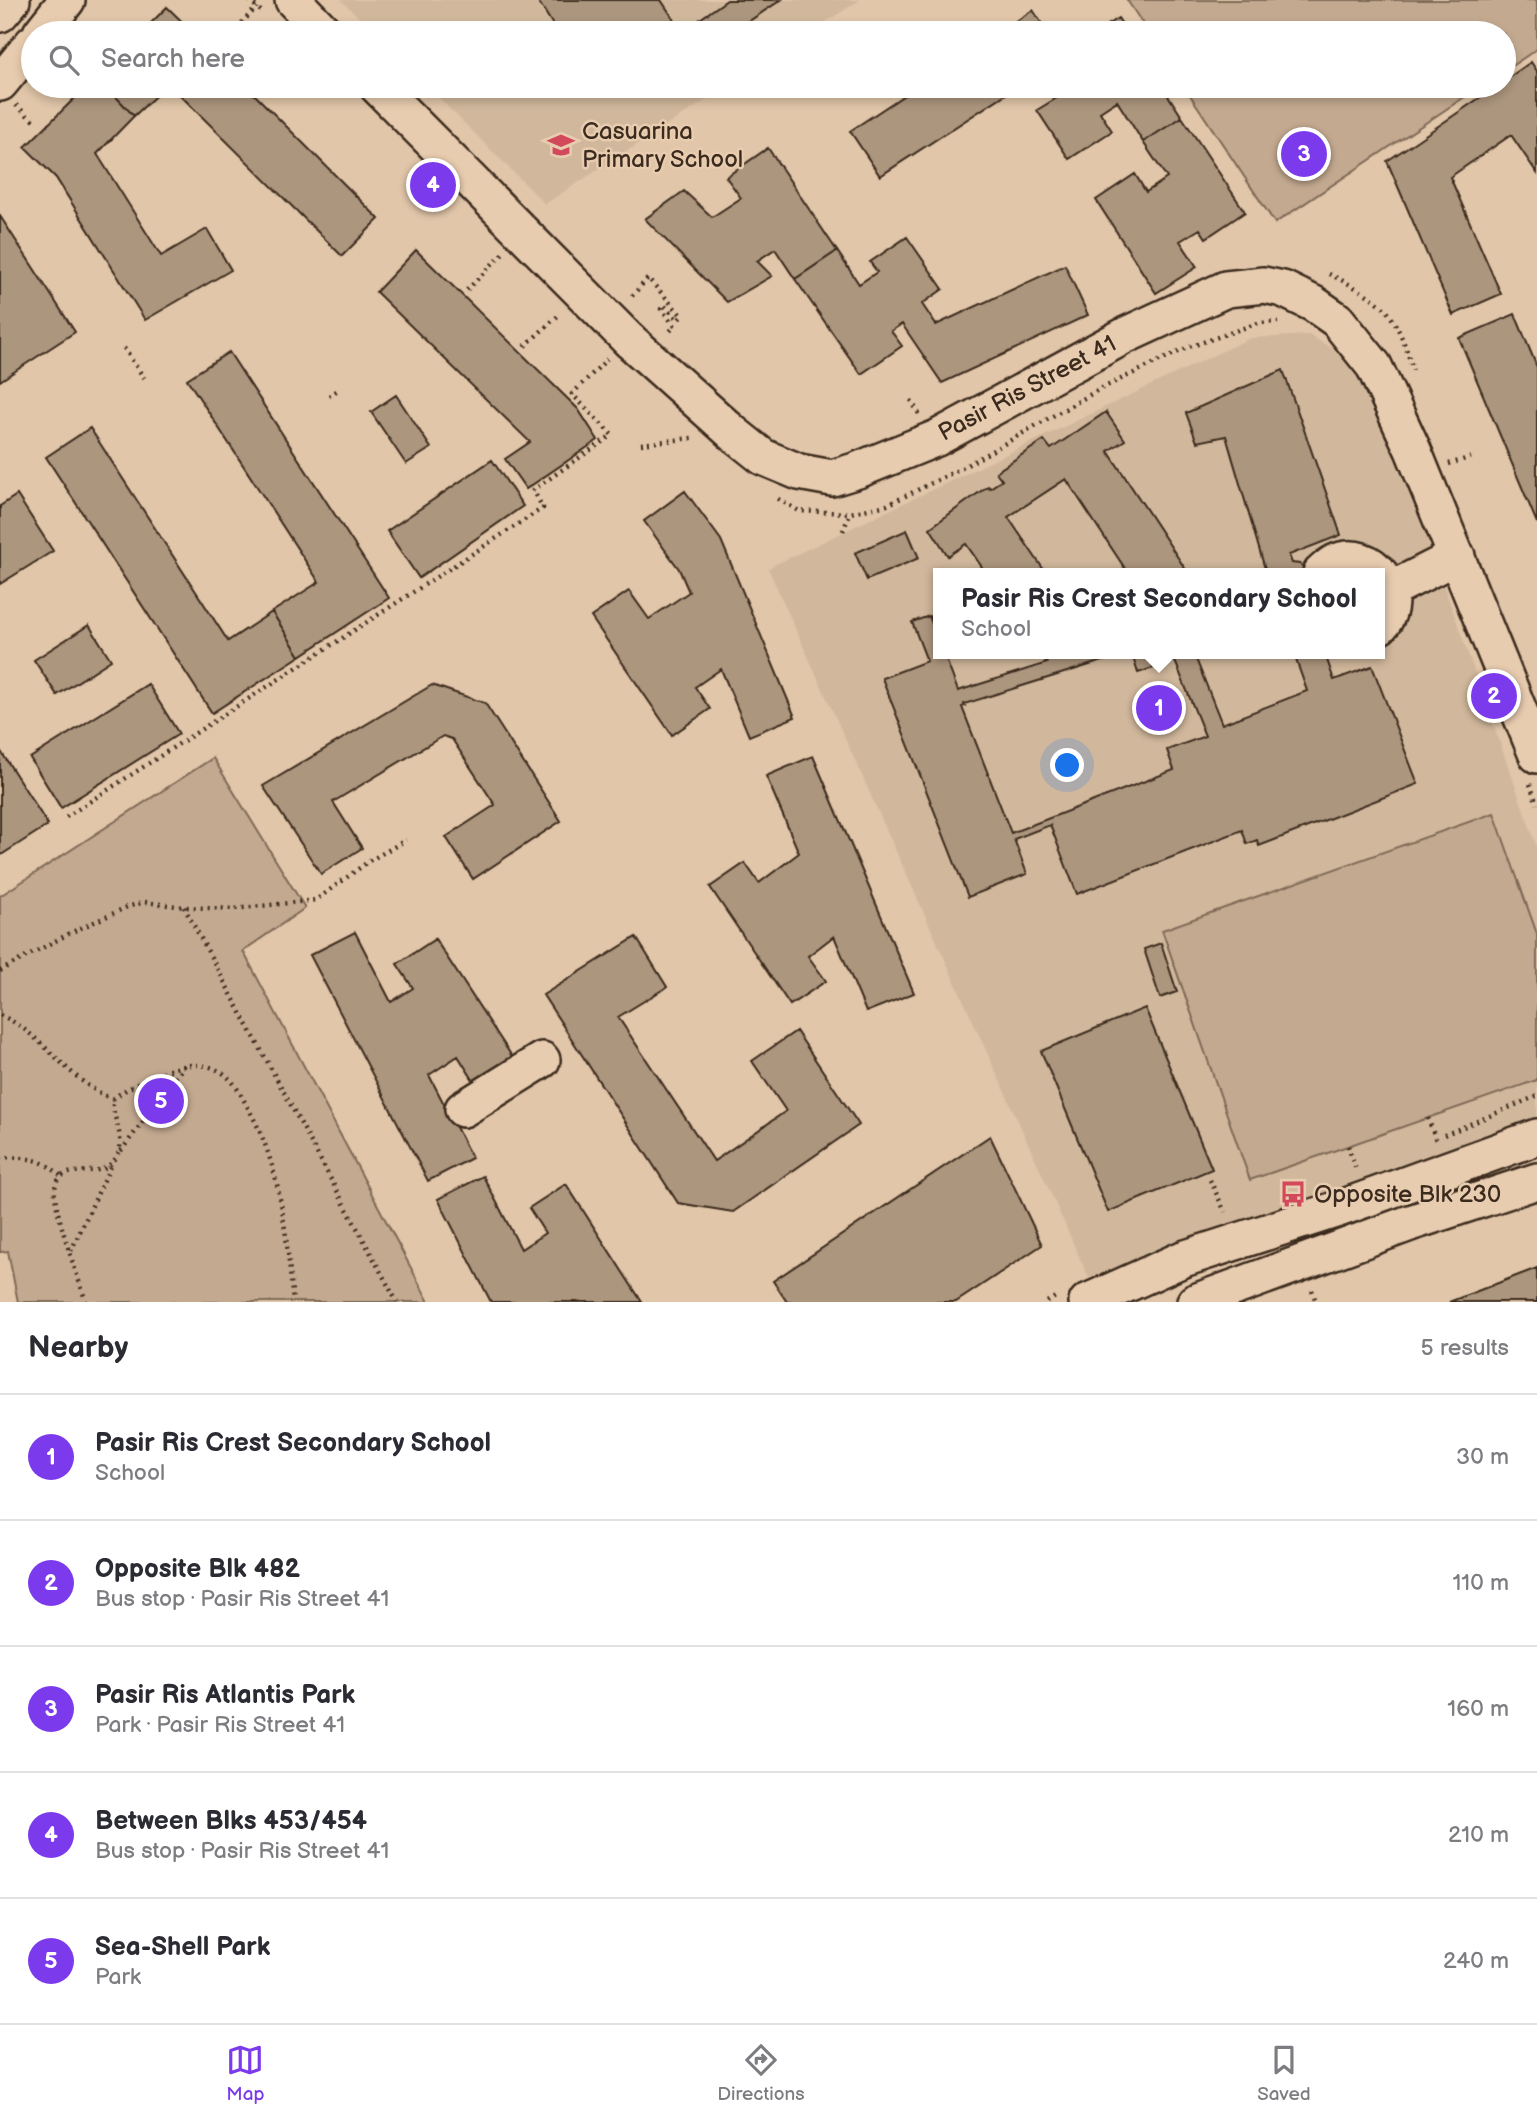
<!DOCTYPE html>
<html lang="en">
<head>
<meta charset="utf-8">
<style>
  :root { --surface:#fff; --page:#f7f7f7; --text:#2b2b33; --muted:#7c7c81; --line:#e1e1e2; --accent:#7c3aed }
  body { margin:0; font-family:"Balsamiq Sans",sans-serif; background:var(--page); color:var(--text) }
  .you { position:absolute; left:1068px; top:766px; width:24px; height:24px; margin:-18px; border:5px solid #fff; border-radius:50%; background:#1a73e8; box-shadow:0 0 0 10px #1a73e833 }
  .badge { display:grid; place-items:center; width:46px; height:46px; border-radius:50%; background:var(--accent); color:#fff; font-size:23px; font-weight:700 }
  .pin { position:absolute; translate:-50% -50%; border:4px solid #fff; box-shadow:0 2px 7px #0006 }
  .popup { position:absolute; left:933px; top:568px; width:452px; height:91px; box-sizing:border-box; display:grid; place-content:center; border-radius:0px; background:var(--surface); filter:drop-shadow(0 2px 5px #0005); font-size:23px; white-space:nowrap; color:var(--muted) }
  .popup b { font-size:26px; color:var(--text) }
  .popup::after { content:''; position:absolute; left:50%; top:100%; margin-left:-14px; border:14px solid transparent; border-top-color:var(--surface) }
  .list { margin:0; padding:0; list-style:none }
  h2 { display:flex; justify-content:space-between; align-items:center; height:91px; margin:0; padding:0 28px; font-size:30px }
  h2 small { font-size:23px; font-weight:400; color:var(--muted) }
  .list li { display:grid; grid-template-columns:46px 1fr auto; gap:21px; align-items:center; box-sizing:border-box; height:126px; padding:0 28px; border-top:2px solid var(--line) }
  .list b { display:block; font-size:26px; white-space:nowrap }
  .list p { margin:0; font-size:23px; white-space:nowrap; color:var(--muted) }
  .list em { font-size:23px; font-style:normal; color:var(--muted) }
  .icon { flex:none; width:38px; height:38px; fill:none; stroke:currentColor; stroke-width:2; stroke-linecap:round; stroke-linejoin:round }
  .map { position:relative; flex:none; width:1537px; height:1302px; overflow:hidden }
  .search { position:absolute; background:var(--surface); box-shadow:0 4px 10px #0003; left:21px; right:21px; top:21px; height:77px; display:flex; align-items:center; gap:18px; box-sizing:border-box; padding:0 24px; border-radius:38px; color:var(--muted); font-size:26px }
  .sheet { height:721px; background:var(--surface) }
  nav { display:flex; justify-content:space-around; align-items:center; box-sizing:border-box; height:98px; border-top:2px solid var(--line); background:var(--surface); font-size:19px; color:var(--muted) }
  nav a { display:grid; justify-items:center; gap:4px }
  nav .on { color:var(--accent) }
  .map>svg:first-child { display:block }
</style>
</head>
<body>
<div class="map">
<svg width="1537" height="1302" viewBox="0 0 1537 1302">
  <rect width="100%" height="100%" fill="#e1c6a9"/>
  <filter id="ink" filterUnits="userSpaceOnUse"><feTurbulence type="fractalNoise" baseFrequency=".0143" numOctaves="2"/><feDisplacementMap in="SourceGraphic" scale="14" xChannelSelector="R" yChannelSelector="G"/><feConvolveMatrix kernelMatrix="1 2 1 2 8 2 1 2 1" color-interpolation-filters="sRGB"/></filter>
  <g filter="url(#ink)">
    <path fill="#d1b89c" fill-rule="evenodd" d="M 341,0 L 860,0 L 808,33 L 375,33 Z
      M 427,86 L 728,86 L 545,204 Z
      M 1309,335 L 1344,355 L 1372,384 L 1537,847 L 1537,1120 L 1089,1278 L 768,568 L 1250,338 ZM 939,573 L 1380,573 L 1380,654 L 939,654 Z"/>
    <path fill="#c3a990" stroke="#7f6a57" stroke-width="2" d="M 1127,0 L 1537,0 L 1537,49 L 1504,71 L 1504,33 L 1149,33 Z
      M 1184,86 L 1481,86 L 1275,223 Z
      M 213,758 L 305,908 L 243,951 L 429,1302 L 18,1302 L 8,1251 L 0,1252 L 0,896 Z
      M 1494,813 L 1537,934 L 1537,1080 L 1250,1180 L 1162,930 Z"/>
    <path fill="#ad967e" stroke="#3b2a1e" stroke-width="2" d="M 540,0 L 661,0 L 683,33 L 558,33 L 538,1 Z
      M 727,0 L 781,0 L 731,33 L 710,33 L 700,19 Z
      M 167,7 L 194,33 L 141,33 Z
      M 1033,10 L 1048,33 L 998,33 Z
      M 1118,18 L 1128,33 L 1094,33 Z
      M 1531,62 L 1537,71 L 1537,173 L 1511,135 L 1450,177 L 1501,294 L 1453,315 L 1387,161 L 1497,86 L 1504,86 L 1504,81 Z
      M 87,86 L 106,86 L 134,116 L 97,154 L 161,256 L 207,229 L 231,270 L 145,320 L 56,178 L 25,147 Z
      M 106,86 L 166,86 L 134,116 Z
      M 171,86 L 246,86 L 379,219 L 342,256 Z
      M 918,86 L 1018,86 L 880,176 L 850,131 Z
      M 1054,86 L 1162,86 L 1182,117 L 1143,142 L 1117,101 L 1100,112 L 1112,131 L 1069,159 L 1037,110 L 1060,96 Z
      M 1182,117 L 1245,212 L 1206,238 L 1200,229 L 1180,241 L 1197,267 L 1156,293 L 1096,200 L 1135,174 L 1146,192 L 1167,178 L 1143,142 Z
      M 768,148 L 837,251 L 795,279 L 775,249 L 757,261 L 772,276 L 727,302 L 645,219 L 684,191 L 712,217 L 741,198 L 726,177 Z
      M 0,216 L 75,332 L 0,381 Z
      M 907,237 L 943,289 L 922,304 L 936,325 L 1065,265 L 1088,315 L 942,383 L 902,324 L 891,331 L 902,346 L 861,374 L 795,279 L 837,251 L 859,284 L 877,272 L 870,262 Z
      M 416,250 L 578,409 L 598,440 L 526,489 L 505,459 L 530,442 L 376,292 Z
      M 1515,314 L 1537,367 L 1537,523 L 1459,338 Z
      M 229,352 L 389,598 L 300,656 L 272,612 L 319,582 L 187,379 Z
      M 1283,370 L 1341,535 L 1289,555 L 1292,563 L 1300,564 L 1310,573 L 1260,573 L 1265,569 L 1226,436 L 1197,442 L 1186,413 Z
      M 396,395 L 431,448 L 406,464 L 371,412 Z
      M 1106,412 L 1125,440 L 1108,451 L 1188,573 L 1128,573 L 1066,479 L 1008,517 L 1046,573 L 986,573 L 966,544 L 948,556 L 930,528 L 988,486 L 990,488 L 1002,480 L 996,472 L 1044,440 L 1051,449 Z
      M 90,428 L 228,641 L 272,612 L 300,656 L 212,713 L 46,457 Z
      M 492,460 L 523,506 L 419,578 L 387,531 Z
      M 685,491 L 721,540 L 795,717 L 749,736 L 721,669 L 695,687 L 710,709 L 672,735 L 591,617 L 629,591 L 649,619 L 689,592 L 679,569 L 644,521 Z
      M 17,495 L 53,551 L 0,584 L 0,506 Z
      M 907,530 L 919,558 L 867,580 L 855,553 Z
      M 929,616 L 939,640 L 939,654 L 944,654 L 958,691 L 1047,663 L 1040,654 L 1125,654 L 964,704 L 965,706 L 962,707 L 1011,833 L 1174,770 L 1167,750 L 1205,736 L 1175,661 L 1138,673 L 1132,654 L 1194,654 L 1222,724 L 1307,691 L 1294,654 L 1325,654 L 1334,680 L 1372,666 L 1418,784 L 1259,846 L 1257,840 L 1247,844 L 1242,830 L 1077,894 L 1050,825 L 1014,839 L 1027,874 L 968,897 L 882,678 L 927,661 L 912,622 Z
      M 89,625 L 111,660 L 57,695 L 34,660 Z
      M 148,684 L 179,734 L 61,808 L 30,758 Z
      M 432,685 L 485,703 L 561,821 L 473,879 L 446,837 L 495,805 L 452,739 L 443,736 L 333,802 L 362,848 L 321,874 L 263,786 Z
      M 0,750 L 48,825 L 1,855 L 0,853 Z
      M 813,756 L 914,993 L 866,1012 L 834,936 L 808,956 L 826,981 L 790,1005 L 710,887 L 745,863 L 759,883 L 799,853 L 766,776 Z
      M 355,932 L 391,1002 L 413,988 L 397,964 L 435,939 L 515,1061 L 477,1086 L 458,1056 L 429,1075 L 472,1158 L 428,1181 L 310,955 Z
      M 636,937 L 667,987 L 618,1017 L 714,1161 L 786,1111 L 752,1061 L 796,1031 L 859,1125 L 733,1212 L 678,1203 L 543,995 Z
      M 1161,943 L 1177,992 L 1160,998 L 1144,949 Z
      M 1145,1008 L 1212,1169 L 1108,1212 L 1041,1051 Z
      M 990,1136 L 1042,1245 L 956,1302 L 787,1302 L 773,1281 Z
      M 483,1176 L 521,1249 L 545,1233 L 529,1208 L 566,1184 L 642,1302 L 491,1302 L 438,1199 Z
      M 1537,1268 L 1537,1302 L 1449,1302 Z"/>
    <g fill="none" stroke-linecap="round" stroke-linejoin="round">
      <g stroke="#3b2a1e" stroke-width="40">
        <path id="minor" d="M 293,0 L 325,33
          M 0,14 L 12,0
          M 41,33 L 67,0
          M 0,83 L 33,43
          M 377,86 L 628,339 L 733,433 L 763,457 L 799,472 L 832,478 L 858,470 L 937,438 L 1126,335 L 1226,289 L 1264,285 L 1283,289 L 1314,304 L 1337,320 L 1374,366 L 1413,450 L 1537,755
          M 1321,573 C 1325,570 1329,565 1334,563 C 1372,544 1408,596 1380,626
          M 1390,590 L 1457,556
          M 463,1109 L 542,1060
          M 1087,1302 L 1183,1259 L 1341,1208 L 1537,1137
          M 1195,1302 L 1410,1223 L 1537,1181"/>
      </g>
      <path stroke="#3b2a1e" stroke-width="4.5" stroke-dasharray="2 5" stroke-linecap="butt" d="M 249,0 L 264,14
        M 354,24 L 363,33
        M 232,33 L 257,7
        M 16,105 L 36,123
        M 1329,274 C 1346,282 1379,299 1389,314 C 1401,331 1407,351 1413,370
        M 467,290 L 503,253
        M 632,296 L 648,278 L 682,316 L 678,320 L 664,305 L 661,309 L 675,326 L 669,332
        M 525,346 L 560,314
        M 124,348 L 144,378
        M 329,396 L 339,389
        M 911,400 L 919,414
        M 641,444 L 692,438
        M 1449,464 L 1472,457
        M 778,499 L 799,511 L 850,513 L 887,505 L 960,469 L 1100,389 L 1189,347 L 1258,323 L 1278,322
        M 843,531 L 850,513
        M 1530,784 L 1537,804
        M 66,817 L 543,508 L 533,490 L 612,435 L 572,394 L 607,359
        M 184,907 L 397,1302
        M 0,971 L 70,933 L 127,907 L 145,902 L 184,907 L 234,909 L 316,900 L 369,861 L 406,840
        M 0,1015 C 44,1034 68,1082 113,1099
        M 1428,1118 L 1436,1141
        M 1444,1135 L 1537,1096
        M 1348,1146 L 1356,1170
        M 121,1151 L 185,1065
        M 0,1157 C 26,1158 41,1157 61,1176
        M 1210,1180 L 1225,1212
        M 71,1251 L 111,1165
        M 1312,1290 L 1316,1302
        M 86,1302 C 79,1280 52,1206 55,1188 C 57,1178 64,1173 74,1172 C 90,1170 107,1174 117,1156 C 127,1138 111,1118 113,1099 C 127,1087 144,1081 160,1074 C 179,1065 202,1060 221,1072 C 234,1080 240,1093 247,1106 C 282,1167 286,1234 293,1302
        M 1047,1302 L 1057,1296"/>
      <use href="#minor" stroke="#e8ccaf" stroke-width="35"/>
    </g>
  </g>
  <defs>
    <g id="school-bare" transform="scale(2.1)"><path d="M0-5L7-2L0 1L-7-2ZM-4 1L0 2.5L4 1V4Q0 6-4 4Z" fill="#d1495b" stroke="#e8ccaf" stroke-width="2.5" paint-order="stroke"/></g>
    <g id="bus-bare" transform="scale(2.1)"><path d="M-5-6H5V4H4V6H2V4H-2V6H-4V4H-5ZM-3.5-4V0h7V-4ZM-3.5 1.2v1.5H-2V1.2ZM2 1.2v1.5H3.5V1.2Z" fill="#d1495b" stroke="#e8ccaf" stroke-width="2.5" paint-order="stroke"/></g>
  </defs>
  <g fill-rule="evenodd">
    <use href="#school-bare" x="561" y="145"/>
    <use href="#bus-bare" x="1293" y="1194"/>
  </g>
  <g text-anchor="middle" stroke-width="5" stroke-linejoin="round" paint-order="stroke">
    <g font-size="24" fill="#3b2a1e" stroke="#e8ccaf" text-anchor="start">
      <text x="582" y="139">Casuarina<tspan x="582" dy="28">Primary School</tspan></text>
      <text x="1314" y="1202">Opposite Blk 230</text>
    </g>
    <g font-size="24" fill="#3b2a1e" stroke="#e8ccaf">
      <text transform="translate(1027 388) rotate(-28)" y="8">Pasir Ris Street 41</text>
    </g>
  </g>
</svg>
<div class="you"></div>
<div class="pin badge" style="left:1159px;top:708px">1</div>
<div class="popup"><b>Pasir Ris Crest Secondary School</b>School</div>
<div class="pin badge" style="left:1494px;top:696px">2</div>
<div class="pin badge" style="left:1304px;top:154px">3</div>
<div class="pin badge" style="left:433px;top:185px">4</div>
<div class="pin badge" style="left:161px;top:1101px">5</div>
<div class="search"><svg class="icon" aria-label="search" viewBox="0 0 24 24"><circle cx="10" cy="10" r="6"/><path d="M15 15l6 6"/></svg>Search here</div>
</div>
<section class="sheet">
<h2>Nearby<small>5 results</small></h2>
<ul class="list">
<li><span class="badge">1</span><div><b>Pasir Ris Crest Secondary School</b><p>School</p></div><em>30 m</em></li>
<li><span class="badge">2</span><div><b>Opposite Blk 482</b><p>Bus stop · Pasir Ris Street 41</p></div><em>110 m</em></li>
<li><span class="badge">3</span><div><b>Pasir Ris Atlantis Park</b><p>Park · Pasir Ris Street 41</p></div><em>160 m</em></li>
<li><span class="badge">4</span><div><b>Between Blks 453/454</b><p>Bus stop · Pasir Ris Street 41</p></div><em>210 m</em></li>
<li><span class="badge">5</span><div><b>Sea-Shell Park</b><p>Park</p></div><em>240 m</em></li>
</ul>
</section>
<nav>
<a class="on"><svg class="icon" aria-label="map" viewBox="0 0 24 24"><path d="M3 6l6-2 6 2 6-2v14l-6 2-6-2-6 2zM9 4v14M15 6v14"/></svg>Map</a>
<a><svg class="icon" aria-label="directions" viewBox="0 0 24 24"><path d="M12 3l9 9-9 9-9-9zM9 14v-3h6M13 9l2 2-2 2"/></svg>Directions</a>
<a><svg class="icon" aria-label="saved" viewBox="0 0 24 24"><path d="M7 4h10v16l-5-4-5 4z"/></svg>Saved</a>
</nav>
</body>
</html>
